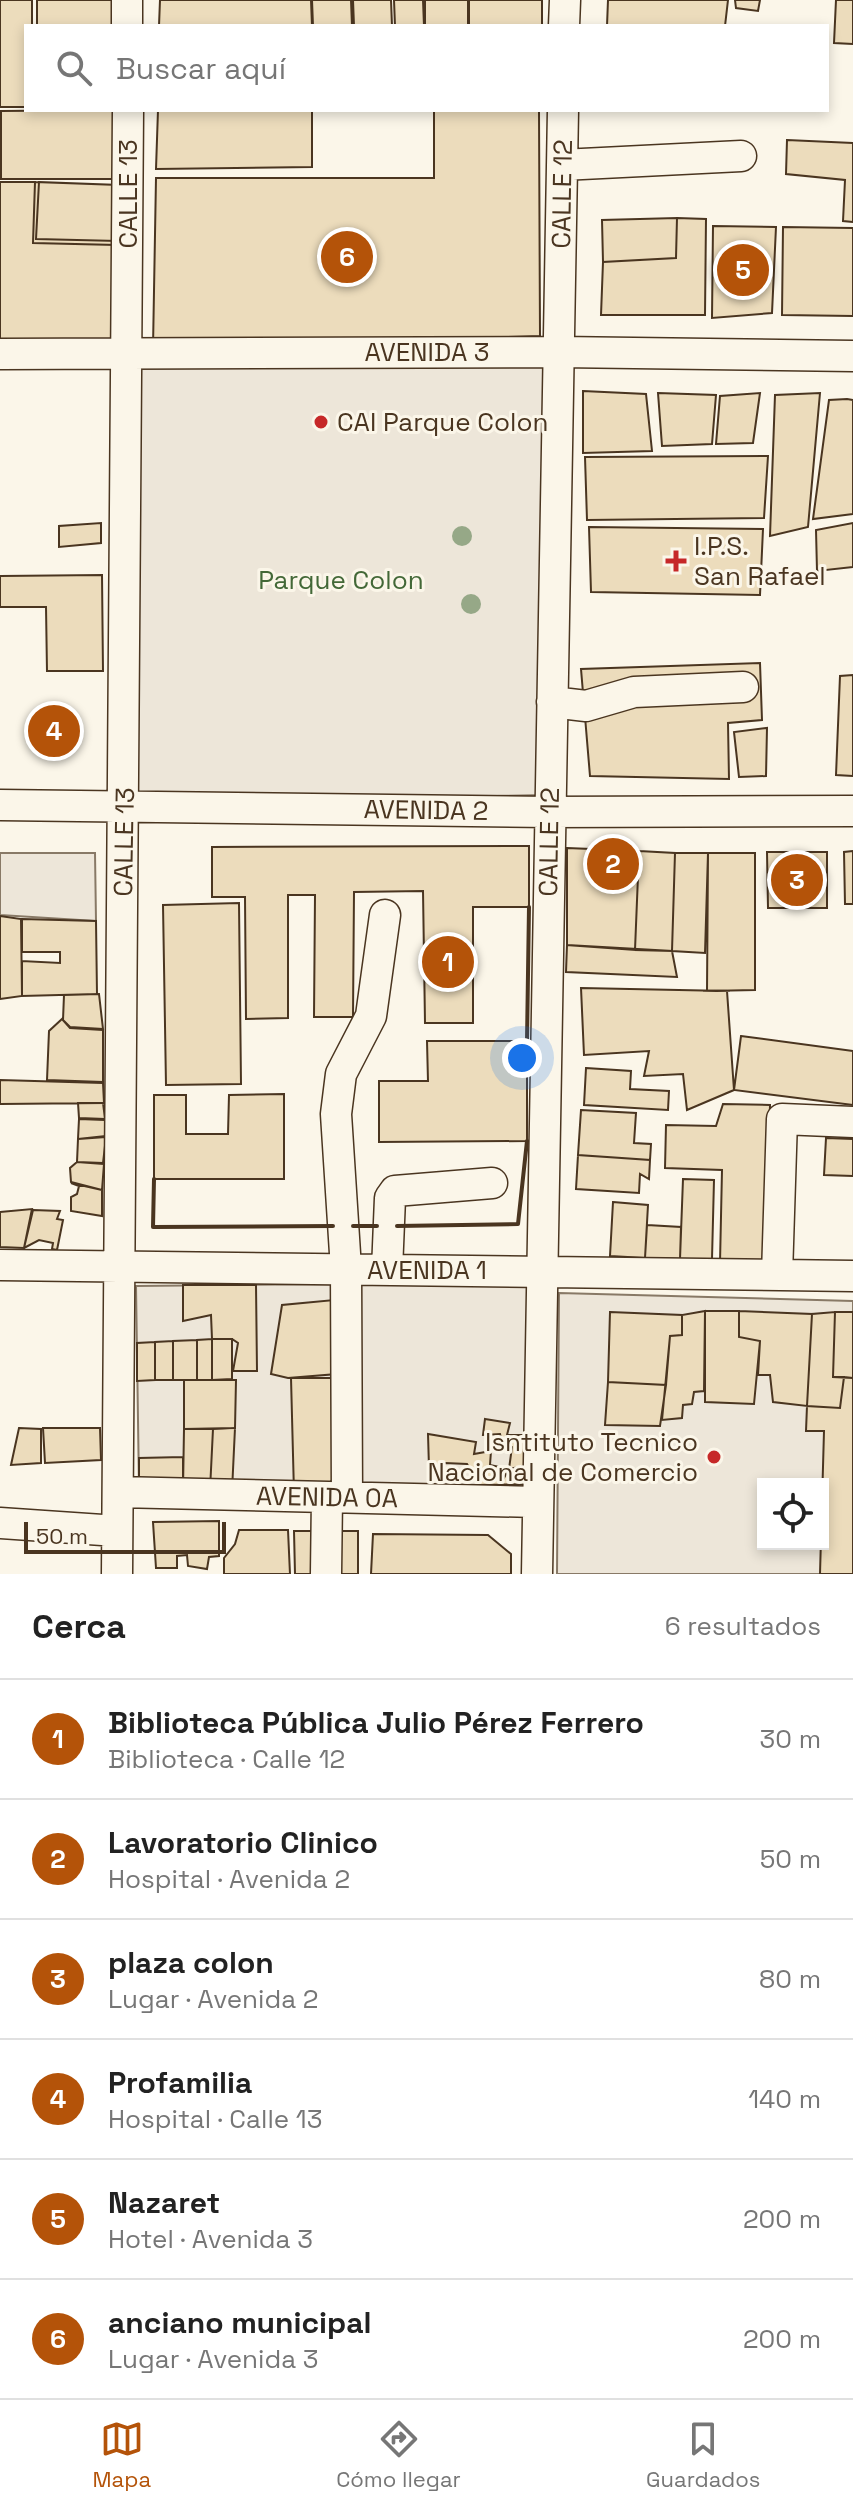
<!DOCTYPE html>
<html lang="es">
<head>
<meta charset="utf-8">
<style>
  :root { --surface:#fff; --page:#f6f6f6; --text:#222; --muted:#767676; --line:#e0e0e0; --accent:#b45309 }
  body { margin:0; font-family:"Space Grotesk",sans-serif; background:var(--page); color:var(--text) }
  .controls { position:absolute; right:24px; bottom:24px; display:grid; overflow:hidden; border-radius:0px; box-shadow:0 4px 12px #0003 }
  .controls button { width:72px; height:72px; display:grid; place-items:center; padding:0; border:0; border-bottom:2px solid var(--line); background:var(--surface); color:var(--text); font:40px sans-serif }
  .scale { position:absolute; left:24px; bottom:20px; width:202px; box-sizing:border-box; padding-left:8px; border:4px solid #4a3520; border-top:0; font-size:22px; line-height:28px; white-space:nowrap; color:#4a3520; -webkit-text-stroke:6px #fbf6e9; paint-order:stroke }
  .you { position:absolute; left:522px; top:1058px; width:28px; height:28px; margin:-20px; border:6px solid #fff; border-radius:50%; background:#1a73e8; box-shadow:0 0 0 12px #1a73e833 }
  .badge { display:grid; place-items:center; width:52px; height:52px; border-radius:50%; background:var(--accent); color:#fff; font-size:26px; font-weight:700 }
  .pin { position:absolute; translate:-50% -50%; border:4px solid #fff; box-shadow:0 2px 8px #0006 }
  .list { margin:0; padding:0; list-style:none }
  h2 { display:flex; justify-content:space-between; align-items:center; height:104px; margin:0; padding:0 32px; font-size:34px }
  h2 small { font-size:26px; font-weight:400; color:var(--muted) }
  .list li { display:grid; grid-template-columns:52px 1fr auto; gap:24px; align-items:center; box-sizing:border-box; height:120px; padding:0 32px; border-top:2px solid var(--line) }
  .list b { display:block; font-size:30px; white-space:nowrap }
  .list p { margin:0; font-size:26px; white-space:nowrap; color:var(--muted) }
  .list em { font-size:26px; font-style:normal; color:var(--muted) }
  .icon { flex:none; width:44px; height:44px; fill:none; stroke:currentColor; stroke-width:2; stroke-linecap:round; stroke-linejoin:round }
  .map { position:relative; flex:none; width:853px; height:1574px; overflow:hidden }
  .search { position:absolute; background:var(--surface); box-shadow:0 4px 12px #0003; left:24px; right:24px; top:24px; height:88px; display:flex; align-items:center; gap:20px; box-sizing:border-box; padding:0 28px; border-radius:0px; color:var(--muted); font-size:30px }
  .sheet { height:824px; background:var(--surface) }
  nav { display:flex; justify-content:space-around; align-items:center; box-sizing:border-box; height:112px; border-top:2px solid var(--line); background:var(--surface); font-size:22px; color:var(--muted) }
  nav a { display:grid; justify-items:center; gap:4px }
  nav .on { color:var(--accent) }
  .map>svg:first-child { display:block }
</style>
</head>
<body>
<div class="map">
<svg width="853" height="1574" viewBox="0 0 853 1574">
  <rect width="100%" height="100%" fill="#fbf6e9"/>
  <path fill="#ede6d9" stroke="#887966" stroke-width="2" fill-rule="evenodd" d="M 552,364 L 545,795 L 129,803 L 137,365 Z
    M 0,853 L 95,853 L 96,921 L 0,915 Z
    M 337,1284 L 339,1494 L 139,1487 L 136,1286 Z
    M 353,1285 L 539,1285 L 536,1492 L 354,1487 Z
    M 559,1293 L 853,1301 L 853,1574 L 557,1574 ZM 763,1484 L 823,1484 L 823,1544 L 763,1544 Z"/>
  <path fill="#ecdcbc" stroke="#4a3520" stroke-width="2" d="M 0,0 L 32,0 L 32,26 L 26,26 L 26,107 L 0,107 Z
    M 37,0 L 119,0 L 120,26 L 37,26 Z
    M 160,0 L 311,0 L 312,26 L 159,26 Z
    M 312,0 L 351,0 L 352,26 L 313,26 Z
    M 353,0 L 391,0 L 392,26 L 354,26 Z
    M 394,0 L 423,0 L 424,26 L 395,26 Z
    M 425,0 L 468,0 L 468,26 L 425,26 Z
    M 469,0 L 542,0 L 542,26 L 469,26 Z
    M 608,0 L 728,0 L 725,26 L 607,26 Z
    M 735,0 L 760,0 L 758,11 L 736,8 Z
    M 836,0 L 853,0 L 853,44 L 834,43 Z
    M 119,110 L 119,179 L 1,179 L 1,111 Z
    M 158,110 L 312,110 L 312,167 L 156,169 Z
    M 434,110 L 539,110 L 540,336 L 153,348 L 156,178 L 434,178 Z
    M 787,140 L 853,143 L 853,222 L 843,221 L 845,180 L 786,174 Z
    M 0,182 L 35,182 L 33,243 L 117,245 L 115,349 L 0,350 Z
    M 35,182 L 119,185 L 117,245 L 33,243 Z
    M 39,182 L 119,185 L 118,241 L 36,239 Z
    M 677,218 L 706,219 L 705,315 L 601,315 L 603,262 L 676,258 Z
    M 677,218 L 676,258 L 603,262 L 602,220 Z
    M 713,226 L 776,227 L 772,313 L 712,318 Z
    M 783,227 L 853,228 L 853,316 L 782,315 Z
    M 583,391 L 646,394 L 652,451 L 583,453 Z
    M 658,393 L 716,395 L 712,444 L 662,446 Z
    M 760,393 L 753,443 L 716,444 L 720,396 Z
    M 820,393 L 808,527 L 770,536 L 775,395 Z
    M 847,399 L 853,400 L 853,514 L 813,519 L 829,400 Z
    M 768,456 L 764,518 L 587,520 L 585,457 Z
    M 101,523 L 101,543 L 59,547 L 59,526 Z
    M 853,523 L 853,567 L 817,571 L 816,530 Z
    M 589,527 L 763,529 L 760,595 L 591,592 Z
    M 102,575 L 103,671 L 47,671 L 46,607 L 0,607 L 0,576 Z
    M 760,663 L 762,720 L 728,723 L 729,779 L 590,776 L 581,669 Z
    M 853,675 L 853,776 L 836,775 L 840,676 Z
    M 767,728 L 766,776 L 739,777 L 734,732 Z
    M 529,846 L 529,907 L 473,907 L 473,1023 L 425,1023 L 423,891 L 354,892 L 353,1017 L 314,1017 L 315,895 L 288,895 L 288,1018 L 246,1019 L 245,897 L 212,897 L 212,847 Z
    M 567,848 L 639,851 L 635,950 L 567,945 Z
    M 639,851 L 675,853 L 672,951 L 635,950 Z
    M 853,851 L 853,904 L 845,904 L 844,852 Z
    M 767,852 L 827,852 L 827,908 L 768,908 Z
    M 675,853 L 708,853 L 705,953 L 672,951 Z
    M 708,853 L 755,853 L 755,990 L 707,991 Z
    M 239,903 L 241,1084 L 166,1085 L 163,905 Z
    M 0,916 L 21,919 L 22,996 L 0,999 Z
    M 22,919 L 96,921 L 97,994 L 22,996 L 22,961 L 60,963 L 60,952 L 22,952 Z
    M 567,945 L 672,951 L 677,977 L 566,972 Z
    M 581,988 L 727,991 L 734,1090 L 687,1110 L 683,1074 L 644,1076 L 649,1051 L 584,1055 Z
    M 99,994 L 103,1029 L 70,1027 L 63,1020 L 64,995 Z
    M 62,1019 L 70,1028 L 103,1030 L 103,1082 L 47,1080 L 49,1031 Z
    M 741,1036 L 853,1051 L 853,1105 L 734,1090 Z
    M 427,1041 L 527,1041 L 527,1141 L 379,1142 L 379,1081 L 428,1081 Z
    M 586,1068 L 631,1071 L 630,1089 L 669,1091 L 668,1110 L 584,1105 Z
    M 0,1080 L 103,1083 L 104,1103 L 0,1104 Z
    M 284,1094 L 284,1179 L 154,1179 L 154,1095 L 186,1095 L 186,1134 L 228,1134 L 229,1095 Z
    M 78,1103 L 103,1103 L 105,1119 L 79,1118 Z
    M 723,1104 L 770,1105 L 766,1264 L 720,1263 L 722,1170 L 665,1168 L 666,1125 L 716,1126 Z
    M 581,1110 L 636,1113 L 634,1143 L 651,1144 L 650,1160 L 578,1155 Z
    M 79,1119 L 105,1120 L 106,1136 L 78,1139 Z
    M 106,1137 L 103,1163 L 77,1162 L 78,1139 Z
    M 826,1138 L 853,1139 L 853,1176 L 824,1175 Z
    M 578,1155 L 650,1160 L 649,1179 L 640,1174 L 639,1193 L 576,1189 Z
    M 77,1162 L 104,1164 L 102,1190 L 71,1182 L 70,1168 Z
    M 683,1179 L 714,1180 L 712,1259 L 680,1259 Z
    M 71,1183 L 102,1190 L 102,1216 L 71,1211 L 71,1197 L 77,1194 L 79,1186 Z
    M 613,1202 L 648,1205 L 645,1258 L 610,1256 Z
    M 32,1209 L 24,1248 L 0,1247 L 0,1212 Z
    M 33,1210 L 60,1211 L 57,1219 L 63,1220 L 57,1250 L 52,1249 L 53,1243 L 39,1240 L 24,1248 Z
    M 647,1225 L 681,1227 L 680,1259 L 645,1258 Z
    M 183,1285 L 256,1285 L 257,1371 L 233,1371 L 238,1343 L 232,1339 L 212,1339 L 211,1315 L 183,1321 Z
    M 334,1300 L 337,1374 L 288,1378 L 271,1374 L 282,1305 Z
    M 705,1311 L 704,1391 L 694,1392 L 692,1404 L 683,1405 L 682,1418 L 662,1420 L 670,1336 L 682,1335 L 682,1315 Z
    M 705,1311 L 739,1311 L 739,1337 L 760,1341 L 754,1404 L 705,1402 Z
    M 739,1311 L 812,1314 L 807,1406 L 773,1402 L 770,1375 L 758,1375 L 760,1341 L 739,1337 Z
    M 610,1312 L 682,1315 L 682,1335 L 670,1336 L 666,1385 L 608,1382 Z
    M 835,1312 L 853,1312 L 853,1378 L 833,1377 Z
    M 835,1312 L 833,1377 L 844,1377 L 840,1408 L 807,1406 L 812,1314 Z
    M 212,1339 L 232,1339 L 232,1379 L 212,1380 Z
    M 212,1339 L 212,1380 L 197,1380 L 197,1340 Z
    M 197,1340 L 197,1380 L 173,1380 L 173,1341 Z
    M 173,1341 L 173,1380 L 155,1380 L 155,1342 Z
    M 155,1342 L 155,1380 L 137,1381 L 137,1343 Z
    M 844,1377 L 853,1378 L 853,1574 L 820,1574 L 824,1431 L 806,1431 L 807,1406 L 840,1408 Z
    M 291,1378 L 338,1378 L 339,1494 L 294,1493 Z
    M 184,1380 L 236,1380 L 235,1428 L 184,1429 Z
    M 608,1382 L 666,1385 L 660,1426 L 605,1425 Z
    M 485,1419 L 510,1423 L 507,1435 L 525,1435 L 526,1484 L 479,1485 L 467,1464 L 445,1463 L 429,1468 L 428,1434 L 476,1442 L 474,1454 L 491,1451 L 490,1465 L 509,1469 L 512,1447 L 502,1441 L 500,1434 L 483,1435 Z
    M 19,1428 L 41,1429 L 41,1463 L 11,1465 Z
    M 43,1428 L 100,1428 L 101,1460 L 45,1463 Z
    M 235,1428 L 232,1491 L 210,1490 L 213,1429 Z
    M 184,1429 L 213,1429 L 210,1490 L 183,1489 Z
    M 183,1457 L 183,1489 L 139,1487 L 139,1458 Z
    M 525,1466 L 526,1484 L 500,1485 L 509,1469 Z
    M 219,1521 L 219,1556 L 209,1557 L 207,1569 L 188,1566 L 187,1555 L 177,1556 L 177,1568 L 156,1568 L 153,1522 Z
    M 239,1530 L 288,1530 L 290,1574 L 224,1574 L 224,1558 L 235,1544 Z
    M 294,1531 L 358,1531 L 358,1574 L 295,1574 Z
    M 373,1534 L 488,1535 L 511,1554 L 511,1574 L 371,1574 Z"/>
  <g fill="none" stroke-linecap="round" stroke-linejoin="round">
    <g stroke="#4a3520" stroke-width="33">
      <path id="minor" d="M 127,0 L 127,26
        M 564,26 L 565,0
        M 562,165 L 741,156
        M 0,354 L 560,352 L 853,356
        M 552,702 L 586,706 L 634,692 L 743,687
        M 0,805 L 549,812 L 853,811
        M 0,1265 L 853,1276
        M 387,1270 L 390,1198 L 395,1191 L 492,1183
        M 777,1275 L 782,1119 L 853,1122
        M 118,1492 L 536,1502
        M 347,1497 L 346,1269 L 336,1114 L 341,1074 L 371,1016 L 385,915
        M 0,1523 L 117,1531
        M 117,1574 L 128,110
        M 326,1574 L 327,1497
        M 537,1574 L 563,110"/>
    </g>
    <use href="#minor" stroke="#fbf6e9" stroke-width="30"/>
    <path stroke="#4a3520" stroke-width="4" d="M 527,1041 L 529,907
      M 154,1179 L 153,1227 L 333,1226
      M 353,1226 L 377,1226
      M 397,1226 L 518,1224 L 527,1141"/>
  </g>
  <g fill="#96a887">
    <circle cx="462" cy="536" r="10"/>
    <circle cx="471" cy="604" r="10"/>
  </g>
  <g fill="#c62828" stroke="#fbf6e9" stroke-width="3">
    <circle cx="321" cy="422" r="8"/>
    <path d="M672 549h8v8h8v8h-8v8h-8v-8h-8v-8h8z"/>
    <circle cx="714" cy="1457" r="8"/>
  </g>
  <g text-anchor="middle" stroke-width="6" stroke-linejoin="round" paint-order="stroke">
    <g font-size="26" fill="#4a3520" stroke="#fbf6e9">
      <text transform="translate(128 194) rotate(-90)" y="9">CALLE 13</text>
      <text transform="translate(562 194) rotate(-89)" y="9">CALLE 12</text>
      <text x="427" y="361">AVENIDA 3</text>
      <text transform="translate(426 810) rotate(1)" y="9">AVENIDA 2</text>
      <text transform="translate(124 842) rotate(-89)" y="9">CALLE 13</text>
      <text transform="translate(549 842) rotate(-89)" y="9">CALLE 12</text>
      <text x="427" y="1279">AVENIDA 1</text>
      <text transform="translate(327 1497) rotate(1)" y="9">AVENIDA 0A</text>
    </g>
    <g font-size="26" fill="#4a3520" stroke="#fbf6e9" text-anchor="start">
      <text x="337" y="431">CAI Parque Colon</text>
      <text x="694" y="555">I.P.S.<tspan x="694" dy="30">San Rafael</tspan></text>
      <text x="698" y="1451" text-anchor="end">Isntituto Tecnico<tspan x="698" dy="30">Nacional de Comercio</tspan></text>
    </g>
    <g font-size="26" fill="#436837" stroke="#fbf6e9">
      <text x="341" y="589">Parque Colon</text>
    </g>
  </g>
</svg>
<div class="controls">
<button><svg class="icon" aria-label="locate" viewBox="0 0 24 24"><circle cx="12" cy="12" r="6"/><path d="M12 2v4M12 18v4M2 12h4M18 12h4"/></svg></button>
</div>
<div class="scale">50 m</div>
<div class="you"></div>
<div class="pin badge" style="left:448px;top:962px">1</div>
<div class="pin badge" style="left:613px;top:864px">2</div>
<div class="pin badge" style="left:797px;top:880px">3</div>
<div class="pin badge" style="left:54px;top:731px">4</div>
<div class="pin badge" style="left:743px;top:270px">5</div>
<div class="pin badge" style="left:347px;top:257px">6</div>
<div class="search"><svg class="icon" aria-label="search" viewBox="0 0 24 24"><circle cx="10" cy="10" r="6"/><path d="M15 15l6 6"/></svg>Buscar aquí</div>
</div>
<section class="sheet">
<h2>Cerca<small>6 resultados</small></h2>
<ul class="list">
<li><span class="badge">1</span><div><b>Biblioteca Pública Julio Pérez Ferrero</b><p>Biblioteca · Calle 12</p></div><em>30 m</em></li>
<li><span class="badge">2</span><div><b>Lavoratorio Clinico</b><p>Hospital · Avenida 2</p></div><em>50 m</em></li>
<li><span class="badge">3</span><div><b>plaza colon</b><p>Lugar · Avenida 2</p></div><em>80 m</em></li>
<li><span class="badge">4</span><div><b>Profamilia</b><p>Hospital · Calle 13</p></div><em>140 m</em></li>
<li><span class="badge">5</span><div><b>Nazaret</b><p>Hotel · Avenida 3</p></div><em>200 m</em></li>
<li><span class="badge">6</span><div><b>anciano municipal</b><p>Lugar · Avenida 3</p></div><em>200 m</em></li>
</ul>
</section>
<nav>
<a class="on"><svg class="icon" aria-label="map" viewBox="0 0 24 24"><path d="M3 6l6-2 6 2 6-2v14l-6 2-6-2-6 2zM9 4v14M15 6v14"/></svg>Mapa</a>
<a><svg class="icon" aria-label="directions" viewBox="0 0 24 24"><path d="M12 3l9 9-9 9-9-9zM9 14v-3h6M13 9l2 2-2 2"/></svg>Cómo llegar</a>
<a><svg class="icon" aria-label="saved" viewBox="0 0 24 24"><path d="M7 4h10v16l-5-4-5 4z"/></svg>Guardados</a>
</nav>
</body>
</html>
